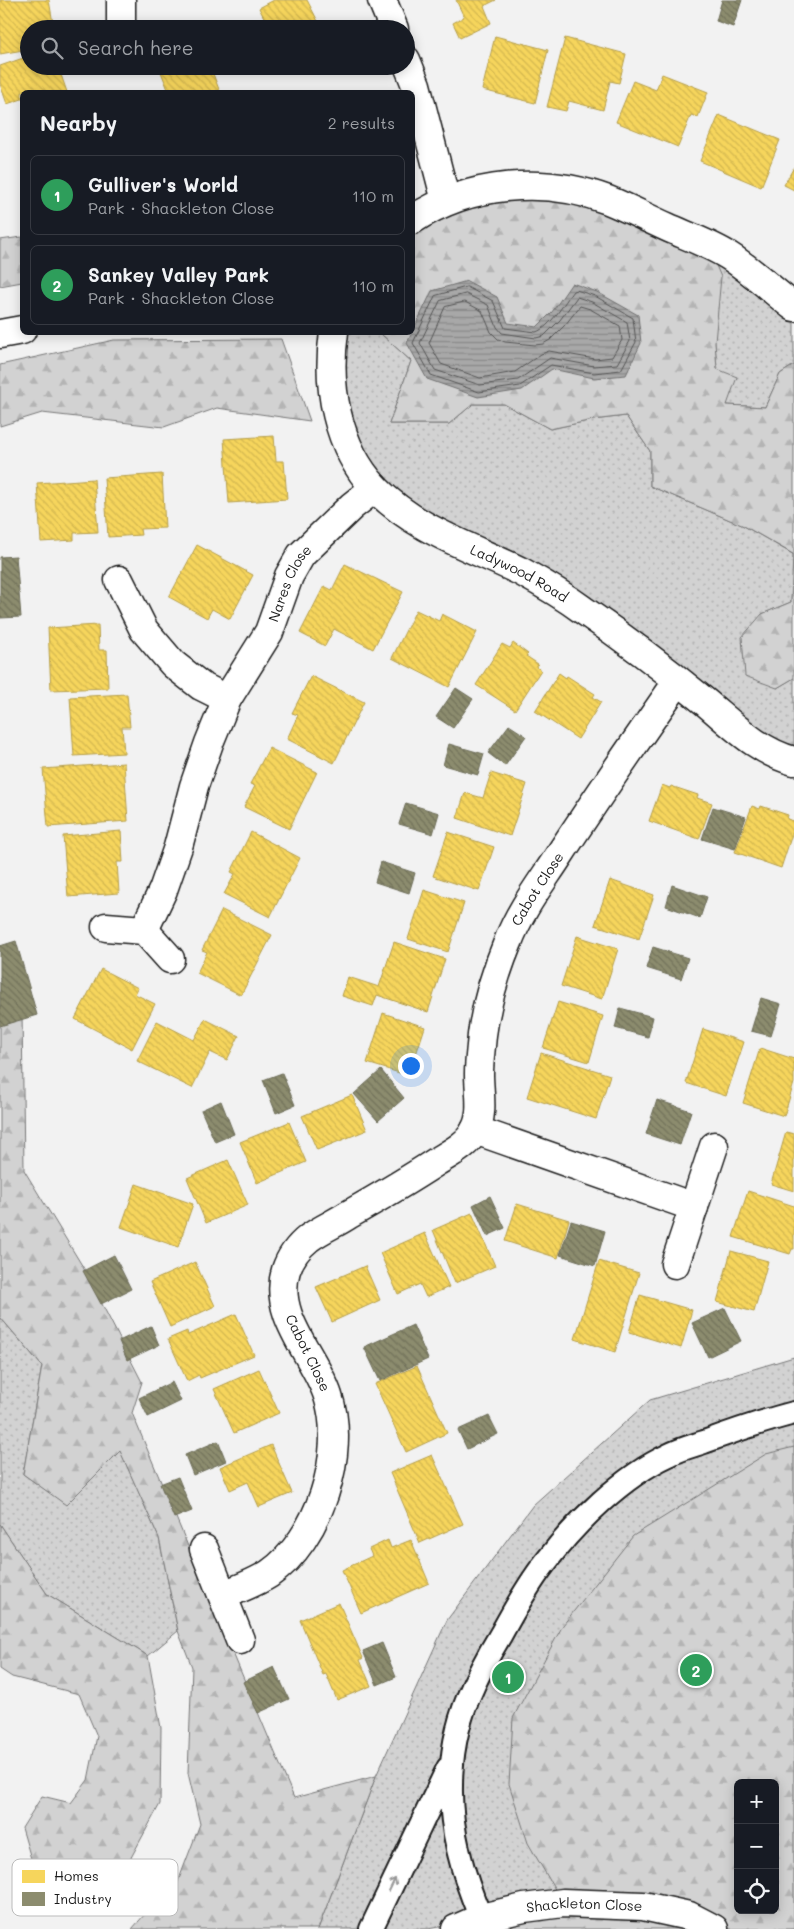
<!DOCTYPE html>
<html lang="en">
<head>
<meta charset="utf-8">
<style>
  :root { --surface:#171b24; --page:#20242c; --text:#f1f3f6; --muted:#9ea1a6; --line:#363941; --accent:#c8321e }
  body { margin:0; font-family:Mali,sans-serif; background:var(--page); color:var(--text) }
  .controls { position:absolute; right:15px; bottom:15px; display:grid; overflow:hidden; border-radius:8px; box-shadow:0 2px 12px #0003 }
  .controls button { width:45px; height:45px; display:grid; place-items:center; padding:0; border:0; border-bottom:1px solid var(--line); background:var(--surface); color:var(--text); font:25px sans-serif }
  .you { position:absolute; left:410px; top:1065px; width:18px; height:18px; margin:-12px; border:4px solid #fff; border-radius:50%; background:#1a73e8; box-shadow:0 0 0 8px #1a73e833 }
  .badge { display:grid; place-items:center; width:32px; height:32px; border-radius:50%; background:var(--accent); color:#fff; font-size:16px; font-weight:700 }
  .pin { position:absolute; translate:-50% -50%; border:2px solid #fff; box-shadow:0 1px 5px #0006 }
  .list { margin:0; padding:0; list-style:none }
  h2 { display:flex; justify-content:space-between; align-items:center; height:65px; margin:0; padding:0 20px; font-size:21px }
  h2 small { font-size:16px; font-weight:400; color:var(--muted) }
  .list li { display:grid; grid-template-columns:32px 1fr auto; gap:15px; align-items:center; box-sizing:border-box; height:80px; margin:0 10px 10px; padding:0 10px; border:1px solid var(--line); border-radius:8px }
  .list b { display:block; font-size:19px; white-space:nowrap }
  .list p { margin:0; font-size:16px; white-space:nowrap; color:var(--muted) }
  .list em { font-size:16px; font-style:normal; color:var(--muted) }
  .icon { flex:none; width:28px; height:28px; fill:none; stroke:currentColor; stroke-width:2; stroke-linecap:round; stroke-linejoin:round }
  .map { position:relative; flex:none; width:794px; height:1929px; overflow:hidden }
  .search { position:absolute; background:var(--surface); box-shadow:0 2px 12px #0003; left:20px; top:20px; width:395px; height:55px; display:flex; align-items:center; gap:12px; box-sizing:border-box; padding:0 18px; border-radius:28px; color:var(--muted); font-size:19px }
  .panel { position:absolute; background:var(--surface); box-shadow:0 2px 12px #0003; left:20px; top:90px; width:395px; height:245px; border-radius:8px }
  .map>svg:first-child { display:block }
</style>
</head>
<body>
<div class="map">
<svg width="794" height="1929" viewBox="0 0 794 1929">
  <defs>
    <pattern id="green-dots" width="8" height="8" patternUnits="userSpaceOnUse" patternTransform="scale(1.25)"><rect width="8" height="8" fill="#d2d2d2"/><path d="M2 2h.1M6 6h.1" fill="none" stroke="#b4b4b4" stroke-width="1.8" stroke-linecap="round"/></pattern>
    <pattern id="forest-firs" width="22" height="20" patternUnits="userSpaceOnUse" patternTransform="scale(1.25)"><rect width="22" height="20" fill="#d2d2d2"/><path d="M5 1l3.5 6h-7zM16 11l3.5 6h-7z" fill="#b4b4b4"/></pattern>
    <pattern id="water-rules" width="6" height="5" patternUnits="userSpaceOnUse" patternTransform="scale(1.25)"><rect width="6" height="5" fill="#a8a8a8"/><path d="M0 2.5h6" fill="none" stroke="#888"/></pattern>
    <pattern id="homes-back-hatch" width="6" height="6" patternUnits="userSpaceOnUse" patternTransform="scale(1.25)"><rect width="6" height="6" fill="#f6d55c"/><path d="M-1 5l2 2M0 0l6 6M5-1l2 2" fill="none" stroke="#d2b64f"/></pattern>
    <pattern id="industry-back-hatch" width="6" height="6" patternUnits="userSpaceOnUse" patternTransform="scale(1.25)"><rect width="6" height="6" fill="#8c8c6e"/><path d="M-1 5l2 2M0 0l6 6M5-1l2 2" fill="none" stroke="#72725a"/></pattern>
  </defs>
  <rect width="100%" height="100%" fill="#f2f2f2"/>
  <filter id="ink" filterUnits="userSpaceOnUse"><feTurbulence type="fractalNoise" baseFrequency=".02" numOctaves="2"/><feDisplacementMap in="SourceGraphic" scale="10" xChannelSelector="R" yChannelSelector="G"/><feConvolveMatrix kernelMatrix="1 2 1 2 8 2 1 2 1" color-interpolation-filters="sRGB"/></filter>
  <g filter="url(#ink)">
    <path fill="url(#green-dots)" stroke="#777" fill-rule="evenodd" d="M 707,245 L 794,311 L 794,365 L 780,374 L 765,407 L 727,405 L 717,369 Z
      M 334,333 L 380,333 L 411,361 L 389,424 L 449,424 L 473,404 L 504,404 L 550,429 L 593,420 L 626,416 L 650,451 L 650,486 L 744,526 L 794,555 L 791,602 L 762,614 L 777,688 L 794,678 L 794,761 L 678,681 L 432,530 L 354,459 Z
      M 0,1317 L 42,1366 L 23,1474 L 66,1504 L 120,1450 L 159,1538 L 178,1631 L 148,1656 L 47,1594 L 0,1524 Z
      M 794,1357 L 794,1929 L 563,1903 L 428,1929 L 318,1929 L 376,1776 L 447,1620 L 533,1505 L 650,1400 ZM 738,1783 L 775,1783 L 775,1910 L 738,1910 Z"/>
    <path fill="url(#forest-firs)" stroke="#777" fill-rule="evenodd" d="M 518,185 L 707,245 L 721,277 L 715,342 L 717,369 L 737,377 L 727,405 L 765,407 L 780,374 L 794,365 L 794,678 L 777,688 L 745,676 L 742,637 L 762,614 L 791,602 L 793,554 L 744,526 L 650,486 L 650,451 L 626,416 L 593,420 L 550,429 L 504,404 L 473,404 L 449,424 L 389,424 L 411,361 L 380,333 L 412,332 L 413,224 Z
      M 22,237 L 22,282 L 0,286 L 0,240 Z
      M 281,339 L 310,421 L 217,408 L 164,427 L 42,413 L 0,426 L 0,365 L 114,340 Z
      M 0,977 L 22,1012 L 24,1170 L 83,1267 L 142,1382 L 132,1413 L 294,1798 L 376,1776 L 318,1929 L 132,1929 L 152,1906 L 176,1887 L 200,1824 L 188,1773 L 192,1667 L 178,1631 L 159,1538 L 120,1451 L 66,1505 L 23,1474 L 42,1366 L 0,1317 Z
      M 794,1447 L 794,1929 L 497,1929 L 510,1922 L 563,1903 L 528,1843 L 509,1784 L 513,1718 L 563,1625 L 633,1536 L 766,1454 ZM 738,1783 L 775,1783 L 775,1910 L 738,1910 Z
      M 0,1524 L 47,1594 L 148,1656 L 161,1728 L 160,1804 L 114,1889 L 64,1912 L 34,1869 L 22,1828 L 42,1796 L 71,1803 L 88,1780 L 97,1736 L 79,1694 L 12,1677 L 0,1669 Z"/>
    <path fill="url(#water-rules)" stroke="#707070" d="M 467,281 L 497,297 L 508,323 L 537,327 L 552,312 L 572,283 L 597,292 L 638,315 L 641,343 L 626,375 L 594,378 L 552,369 L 522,390 L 478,397 L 427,379 L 407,343 L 432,291 Z"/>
    <path fill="url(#homes-back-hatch)" stroke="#b59e49" d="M 0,0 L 49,0 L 54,29 L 29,29 L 29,49 L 0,54 Z
      M 274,0 L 307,0 L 322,29 L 270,29 L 259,8 Z
      M 456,0 L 496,0 L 484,6 L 491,23 L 460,38 L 453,23 L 464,17 Z
      M 495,36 L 548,50 L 535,103 L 482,90 Z
      M 565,38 L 626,54 L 619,83 L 610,81 L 603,110 L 569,101 L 566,111 L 547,107 Z
      M 29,56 L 29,66 L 58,66 L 67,92 L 22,92 L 22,99 L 7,104 L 0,84 L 0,66 Z
      M 162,66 L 210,66 L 220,92 L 169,92 L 159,67 Z
      M 326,66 L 349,66 L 331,75 Z
      M 662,74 L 708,92 L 698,117 L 691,115 L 678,147 L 616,122 L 633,81 L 656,90 Z
      M 719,115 L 780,140 L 761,187 L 700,161 Z
      M 794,167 L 794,190 L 784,185 Z
      M 274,436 L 276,461 L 284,461 L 287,499 L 229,503 L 224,439 Z
      M 162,474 L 165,528 L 140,529 L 141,535 L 108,537 L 104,478 Z
      M 94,479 L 98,532 L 74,533 L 74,540 L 41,542 L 37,483 Z
      M 197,545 L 253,575 L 230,619 L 212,609 L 207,618 L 169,597 Z
      M 345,564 L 403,592 L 373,649 L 334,629 L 325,646 L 300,633 L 324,586 L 332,590 Z
      M 416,610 L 439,621 L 442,614 L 477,632 L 449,687 L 392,658 Z
      M 98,625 L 99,650 L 107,650 L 108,688 L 51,690 L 48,628 Z
      M 513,643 L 528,654 L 526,656 L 538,664 L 536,667 L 541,670 L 515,710 L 476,685 L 502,644 L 510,648 Z
      M 559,673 L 566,678 L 567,676 L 595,694 L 593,697 L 601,702 L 578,739 L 535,711 Z
      M 311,676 L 364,702 L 334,763 L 287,739 L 298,715 L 292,713 Z
      M 127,694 L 130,727 L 122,727 L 124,753 L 74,756 L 70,697 Z
      M 269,748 L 317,772 L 289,829 L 244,807 L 255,786 L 250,784 Z
      M 124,763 L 128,821 L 48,827 L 43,769 Z
      M 491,773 L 527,784 L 510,836 L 457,818 L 465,793 L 483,798 Z
      M 662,785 L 670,788 L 671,786 L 698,795 L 697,798 L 712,803 L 699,839 L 649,821 Z
      M 752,806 L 760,809 L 761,806 L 788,815 L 787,819 L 794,821 L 794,828 L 781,868 L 735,852 Z
      M 121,831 L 123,862 L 117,862 L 119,893 L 68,897 L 63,836 Z
      M 251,832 L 300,858 L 270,917 L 224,894 L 235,874 L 231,872 Z
      M 448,832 L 494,847 L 479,891 L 433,876 Z
      M 610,880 L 654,895 L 639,939 L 595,925 Z
      M 424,890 L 464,903 L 448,952 L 408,939 Z
      M 222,910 L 272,935 L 241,995 L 197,973 L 207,952 L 202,950 Z
      M 577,936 L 618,949 L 602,999 L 561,986 Z
      M 394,942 L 445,959 L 428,1012 L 377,995 L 373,1006 L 342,996 L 348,977 L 379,987 Z
      M 101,969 L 138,988 L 135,994 L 155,1004 L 132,1049 L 75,1019 Z
      M 558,1002 L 603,1016 L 589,1062 L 543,1048 Z
      M 383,1013 L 425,1027 L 409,1076 L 367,1063 Z
      M 205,1019 L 239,1036 L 227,1060 L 210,1052 L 192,1088 L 137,1061 L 157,1021 L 194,1040 Z
      M 703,1029 L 744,1042 L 726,1096 L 686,1083 Z
      M 760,1048 L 794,1059 L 794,1083 L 784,1116 L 743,1103 Z
      M 541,1053 L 610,1075 L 596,1119 L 527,1097 Z
      M 352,1095 L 367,1130 L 317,1150 L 302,1116 Z
      M 289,1122 L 306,1162 L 257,1183 L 240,1142 Z
      M 786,1132 L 794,1134 L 794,1191 L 771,1184 Z
      M 228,1160 L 248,1205 L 206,1223 L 187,1178 Z
      M 136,1184 L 193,1204 L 178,1247 L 121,1227 Z
      M 748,1191 L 794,1206 L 794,1249 L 792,1249 L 790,1254 L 733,1237 Z
      M 517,1204 L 569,1220 L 558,1258 L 505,1241 Z
      M 472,1213 L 495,1266 L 455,1283 L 433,1230 Z
      M 425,1233 L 449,1287 L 426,1297 L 420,1284 L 398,1294 L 380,1253 Z
      M 731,1251 L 768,1261 L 754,1312 L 717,1302 Z
      M 599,1261 L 639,1273 L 615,1352 L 575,1339 Z
      M 195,1262 L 215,1306 L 170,1327 L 150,1282 Z
      M 365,1266 L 380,1300 L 332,1322 L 316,1287 Z
      M 640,1295 L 692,1310 L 681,1348 L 629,1332 Z
      M 236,1314 L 254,1355 L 200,1378 L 199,1375 L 187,1381 L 168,1339 L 187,1331 L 188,1335 Z
      M 417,1366 L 447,1433 L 406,1452 L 375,1384 Z
      M 259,1369 L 279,1413 L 234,1433 L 214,1389 Z
      M 271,1445 L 292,1493 L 259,1507 L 248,1482 L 230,1490 L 220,1467 Z
      M 432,1455 L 463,1524 L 420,1543 L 390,1473 Z
      M 388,1540 L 391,1548 L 411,1540 L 429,1583 L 361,1613 L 342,1570 L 372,1556 L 369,1549 Z
      M 339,1603 L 363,1658 L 360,1660 L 371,1686 L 337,1700 L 326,1674 L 323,1675 L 300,1620 Z"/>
    <path fill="url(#industry-back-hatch)" stroke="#6a6a55" d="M 722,0 L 742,0 L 733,27 L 716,21 Z
      M 16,556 L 21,617 L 0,618 L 0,557 Z
      M 456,688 L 473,699 L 453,728 L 436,717 Z
      M 509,725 L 526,736 L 505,766 L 488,753 Z
      M 449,744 L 484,754 L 478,775 L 443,765 Z
      M 406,803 L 439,813 L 433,834 L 399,824 Z
      M 713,807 L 746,817 L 735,849 L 702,839 Z
      M 381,862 L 415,873 L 409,893 L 375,882 Z
      M 672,885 L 707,897 L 700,918 L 666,906 Z
      M 16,941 L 37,1015 L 0,1026 L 0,946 Z
      M 653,947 L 688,958 L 681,979 L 646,968 Z
      M 761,998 L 781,1004 L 771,1036 L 751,1031 Z
      M 620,1008 L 653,1017 L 648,1037 L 615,1028 Z
      M 381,1070 L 404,1098 L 378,1121 L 354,1094 Z
      M 282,1073 L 295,1105 L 276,1113 L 263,1080 Z
      M 657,1100 L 691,1111 L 680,1145 L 646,1134 Z
      M 221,1101 L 234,1134 L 215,1142 L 201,1110 Z
      M 490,1196 L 505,1228 L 487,1236 L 473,1205 Z
      M 571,1221 L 605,1231 L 595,1266 L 560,1255 Z
      M 114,1255 L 131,1289 L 101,1304 L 83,1271 Z
      M 725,1308 L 741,1341 L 708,1357 L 692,1323 Z
      M 413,1325 L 428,1359 L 380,1381 L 364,1347 Z
      M 151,1326 L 159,1345 L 127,1360 L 119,1341 Z
      M 172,1382 L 181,1401 L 148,1417 L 139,1398 Z
      M 489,1416 L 498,1434 L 467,1449 L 458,1430 Z
      M 218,1441 L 226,1461 L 193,1475 L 185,1455 Z
      M 178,1477 L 192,1511 L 174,1518 L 160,1484 Z
      M 382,1643 L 396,1677 L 377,1685 L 363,1651 Z
      M 274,1667 L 289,1699 L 258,1713 L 243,1682 Z"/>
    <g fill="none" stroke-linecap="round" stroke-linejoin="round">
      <path stroke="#545454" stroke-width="1" d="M 467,287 L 493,301 L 505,328 L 536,332 C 551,327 564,303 573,291 L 576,290 L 595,296 L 633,318 L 636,342 L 621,370 L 594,373 L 551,365 L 520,386 L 479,392 L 431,375 L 413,343 L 435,296 Z
        M 466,294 L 488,305 L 497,327 L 502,333 L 536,338 L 544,336 L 560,320 L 577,297 L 592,302 L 627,322 L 630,341 L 617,364 L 594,366 L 550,358 L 518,380 L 480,385 L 435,370 L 420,343 L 440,301 Z
        M 465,302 L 482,311 L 491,332 L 498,339 L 505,342 L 535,345 L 543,344 L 550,340 L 565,325 L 580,306 L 590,309 L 620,326 L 622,340 L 612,357 L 595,359 L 549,351 L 541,354 L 515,372 L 480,378 L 441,364 L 429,343 L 445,307 Z"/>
      <g stroke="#1c1c1c" stroke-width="26">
        <path id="lane" d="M 481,1918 C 463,1876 450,1832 451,1786 C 451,1757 457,1725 468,1698 C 477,1676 489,1654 501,1634 C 514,1610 528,1585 545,1563 C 575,1523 623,1476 669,1455 C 680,1449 692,1446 704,1442 C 734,1431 763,1421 794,1413
          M 371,1929 L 448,1768"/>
      </g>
      <g stroke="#1c1c1c" stroke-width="31">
        <g id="street">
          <path d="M 121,0 L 121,25"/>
          <path d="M 382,0 L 394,29"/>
          <path d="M 406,60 L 416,85 L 446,201"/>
          <path d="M 412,220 C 469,182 545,176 608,200 C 628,208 647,218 667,227 C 687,236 710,244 729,256 C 751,270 772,290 794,307"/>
          <path id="s1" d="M 334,332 C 326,386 337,447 375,488 C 415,530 472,547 522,572 C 542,583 564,596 583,610 C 624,638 665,669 704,701 C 732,724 757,751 794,761"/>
          <path d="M 0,334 L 22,330"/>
          <path d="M 119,580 L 144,630 L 173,664 L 201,686 L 227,699"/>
          <path d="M 106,927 L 144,930 L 170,959"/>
          <path id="s2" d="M 144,930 L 163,890 L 178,847 L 194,786 L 209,743 L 227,699 L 269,632 L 289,576 L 301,555 L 352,506 L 375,488"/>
          <path d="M 475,1130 L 694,1207"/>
          <path d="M 675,1264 L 714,1146"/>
          <path d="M 204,1549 L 240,1640"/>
          <path id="s3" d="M 223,1595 C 238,1589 255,1583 269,1574 C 319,1540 347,1453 328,1396 C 315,1355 272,1317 286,1270 C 290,1258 299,1246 309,1238 C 321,1229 336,1223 348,1215 C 378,1198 407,1181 436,1162 C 449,1154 468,1145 475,1130 C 484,1114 479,1092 479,1074 C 479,1061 481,1048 482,1035 C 486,1004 496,971 508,942 C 520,910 542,882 560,854 C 598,796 638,738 678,681"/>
          <path id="s4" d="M 456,1929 L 481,1918 L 524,1908 L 563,1903 L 643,1906 L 689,1916 L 714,1929"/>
        </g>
      </g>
      <use href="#lane" stroke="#fff" stroke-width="22"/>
      <use href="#street" stroke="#fff" stroke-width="28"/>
    </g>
    <defs><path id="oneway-shaft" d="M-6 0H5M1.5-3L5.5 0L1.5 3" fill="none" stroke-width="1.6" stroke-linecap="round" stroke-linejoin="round" transform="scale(1.25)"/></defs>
    <use stroke="#999" href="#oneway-shaft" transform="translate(392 1885) rotate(-64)"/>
  </g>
  <g text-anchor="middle" stroke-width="5" stroke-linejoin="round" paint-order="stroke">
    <g font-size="14" fill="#1c1c1c" stroke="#fff">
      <text dy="5" stroke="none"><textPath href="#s1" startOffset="335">Ladywood Road</textPath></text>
      <text dy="5" stroke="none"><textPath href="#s2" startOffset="378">Nares Close</textPath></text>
      <text dy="5" stroke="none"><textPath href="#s3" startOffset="878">Cabot Close</textPath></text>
      <text transform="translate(308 1353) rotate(64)" y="5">Cabot Close</text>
      <text dy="5" stroke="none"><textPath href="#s4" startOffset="132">Shackleton Close</textPath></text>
    </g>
  </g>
  <rect x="12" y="1859" width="166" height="57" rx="8" fill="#fff" stroke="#bbb" stroke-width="1"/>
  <rect x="22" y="1870" width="23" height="13" fill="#f6d55c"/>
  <rect x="22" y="1892" width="23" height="14" fill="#8c8c6e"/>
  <g font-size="14" fill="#1c1c1c">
    <text x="54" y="1881">Homes</text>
    <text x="54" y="1904">Industry</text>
  </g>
</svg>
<div class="controls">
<button>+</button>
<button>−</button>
<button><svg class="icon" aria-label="locate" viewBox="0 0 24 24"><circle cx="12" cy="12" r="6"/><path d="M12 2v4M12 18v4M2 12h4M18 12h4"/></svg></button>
</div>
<div class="you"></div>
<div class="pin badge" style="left:508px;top:1677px;background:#2e9e5b">1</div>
<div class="pin badge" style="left:696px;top:1670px;background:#2e9e5b">2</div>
<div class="search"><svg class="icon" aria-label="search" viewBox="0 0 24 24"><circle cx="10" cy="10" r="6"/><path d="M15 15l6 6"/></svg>Search here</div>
<section class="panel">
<h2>Nearby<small>2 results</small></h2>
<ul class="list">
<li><span class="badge" style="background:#2e9e5b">1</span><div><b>Gulliver's World</b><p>Park · Shackleton Close</p></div><em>110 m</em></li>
<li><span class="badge" style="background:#2e9e5b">2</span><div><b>Sankey Valley Park</b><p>Park · Shackleton Close</p></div><em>110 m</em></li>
</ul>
</section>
</div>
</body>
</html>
